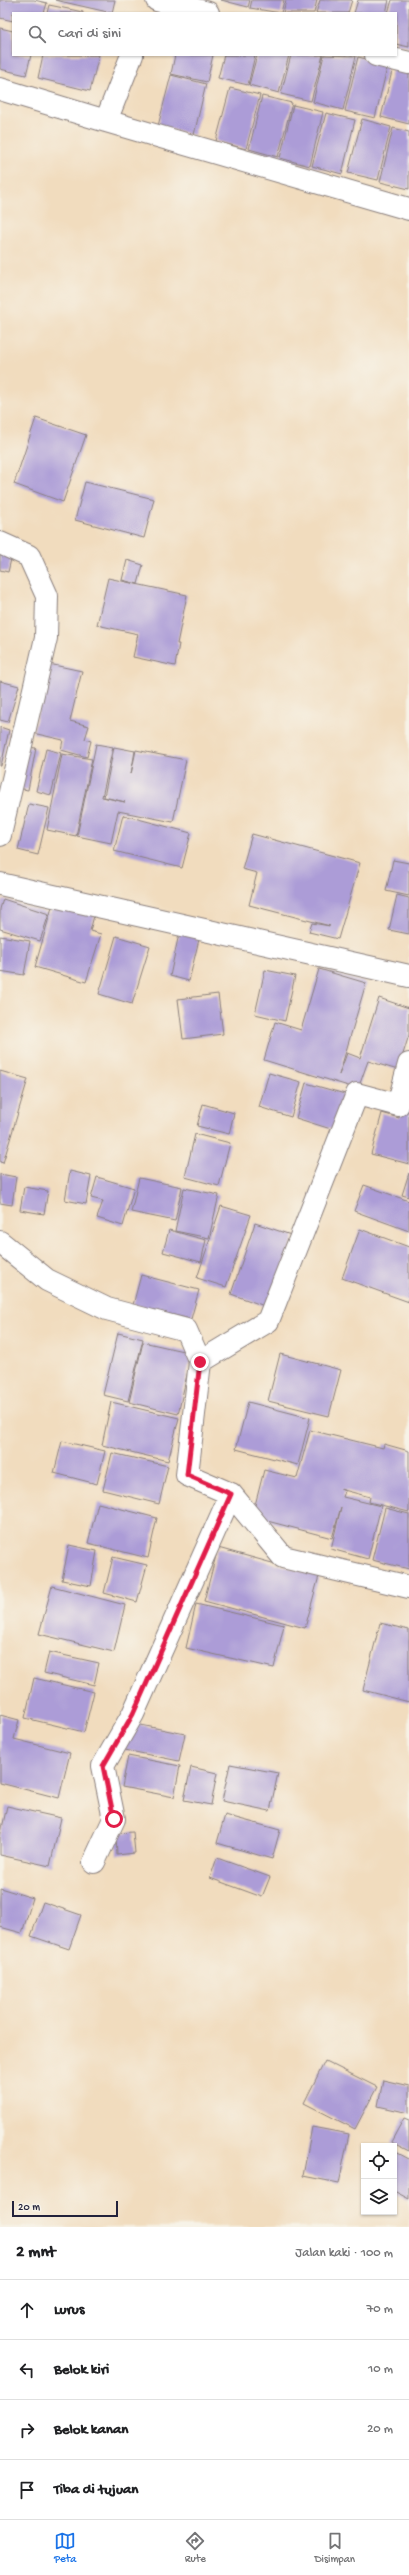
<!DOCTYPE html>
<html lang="id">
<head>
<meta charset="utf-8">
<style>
  :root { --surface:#fff; --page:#f2f2f2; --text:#202124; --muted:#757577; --line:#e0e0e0; --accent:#1a73e8 }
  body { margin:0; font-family:"Gochi Hand",sans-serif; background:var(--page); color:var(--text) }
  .controls { position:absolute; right:12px; bottom:12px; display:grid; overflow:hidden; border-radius:0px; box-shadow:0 1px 3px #0004 }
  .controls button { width:36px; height:36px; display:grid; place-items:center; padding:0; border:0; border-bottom:1px solid var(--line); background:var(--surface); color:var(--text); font:20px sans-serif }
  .scale { position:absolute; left:12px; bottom:10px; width:106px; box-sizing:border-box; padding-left:4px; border:2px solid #22223b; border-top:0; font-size:11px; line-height:14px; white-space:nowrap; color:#22223b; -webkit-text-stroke:3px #f7f3e8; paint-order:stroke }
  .stop { position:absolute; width:12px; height:12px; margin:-9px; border:3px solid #e11d48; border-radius:50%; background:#fff }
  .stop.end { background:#e11d48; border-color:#fff; box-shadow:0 1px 4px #0008 }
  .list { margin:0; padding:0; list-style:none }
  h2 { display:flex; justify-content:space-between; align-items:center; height:52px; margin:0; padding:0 16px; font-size:17px }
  h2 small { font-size:13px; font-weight:400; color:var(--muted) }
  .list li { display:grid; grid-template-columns:26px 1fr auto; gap:12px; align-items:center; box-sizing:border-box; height:60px; padding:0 16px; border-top:1px solid var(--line) }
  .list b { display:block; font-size:15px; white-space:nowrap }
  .list em { font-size:13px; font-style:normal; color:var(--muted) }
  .icon { flex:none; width:22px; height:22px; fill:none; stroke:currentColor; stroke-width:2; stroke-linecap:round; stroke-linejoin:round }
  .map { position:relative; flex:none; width:409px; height:2227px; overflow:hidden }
  .search { position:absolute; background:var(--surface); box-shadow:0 1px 3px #0004; left:12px; right:12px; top:12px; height:44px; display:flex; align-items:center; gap:10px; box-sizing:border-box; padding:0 14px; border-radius:0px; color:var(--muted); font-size:15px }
  .sheet { height:292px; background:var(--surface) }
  nav { display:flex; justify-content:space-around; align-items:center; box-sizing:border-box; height:56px; border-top:1px solid var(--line); background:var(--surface); font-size:11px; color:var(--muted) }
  nav a { display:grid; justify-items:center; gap:2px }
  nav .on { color:var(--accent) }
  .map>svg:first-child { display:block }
</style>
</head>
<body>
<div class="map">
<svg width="409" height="2227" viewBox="0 0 409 2227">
  <rect width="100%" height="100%" fill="#f7f3e8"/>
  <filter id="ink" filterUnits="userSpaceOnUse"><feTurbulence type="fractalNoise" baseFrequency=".025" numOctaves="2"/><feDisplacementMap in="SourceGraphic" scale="8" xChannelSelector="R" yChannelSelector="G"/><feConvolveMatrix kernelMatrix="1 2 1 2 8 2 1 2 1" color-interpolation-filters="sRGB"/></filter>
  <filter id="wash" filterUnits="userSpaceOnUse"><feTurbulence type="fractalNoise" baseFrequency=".012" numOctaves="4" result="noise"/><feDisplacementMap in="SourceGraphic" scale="16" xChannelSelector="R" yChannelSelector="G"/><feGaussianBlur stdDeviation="0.9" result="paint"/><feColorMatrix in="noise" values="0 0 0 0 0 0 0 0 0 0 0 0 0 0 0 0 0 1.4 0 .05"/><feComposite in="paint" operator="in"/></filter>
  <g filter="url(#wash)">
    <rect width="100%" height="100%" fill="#f1dcbe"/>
    <g id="blocks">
      <path fill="#ac9cd7" d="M 0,0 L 34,0 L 47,3 L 44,13 L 13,13 L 13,21 L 0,18 Z
        M 55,0 L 115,0 L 112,13 Z
        M 221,0 L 250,0 L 248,7 Z
        M 252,0 L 284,0 L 281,13 L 250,8 Z
        M 286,0 L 317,0 L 314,13 L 283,13 Z
        M 320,0 L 352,0 L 348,13 L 316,13 Z
        M 358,0 L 389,0 L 386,13 L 354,13 Z
        M 392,0 L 409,0 L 409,47 L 396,44 L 396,13 L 388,13 Z
        M 49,5 L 83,12 L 83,13 L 47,13 Z
        M 0,28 L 13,31 L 13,55 L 31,55 L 26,75 L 0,69 Z
        M 43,55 L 99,55 L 90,91 L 38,78 Z
        M 175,55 L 213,55 L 207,82 L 171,74 Z
        M 224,55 L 255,55 L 248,85 L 218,78 Z
        M 257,55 L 289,55 L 279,93 L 249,85 Z
        M 291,55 L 323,55 L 311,101 L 281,94 Z
        M 324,55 L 356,56 L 343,110 L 313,102 Z
        M 358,57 L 388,64 L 375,118 L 345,111 Z
        M 394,63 L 409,67 L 409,124 L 381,117 Z
        M 171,75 L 206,84 L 194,135 L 158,126 Z
        M 230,88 L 260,95 L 246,149 L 216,141 Z
        M 262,96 L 292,103 L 278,157 L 249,149 Z
        M 293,105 L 323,112 L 310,166 L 280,158 Z
        M 326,113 L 355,120 L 342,174 L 312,166 Z
        M 362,119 L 391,127 L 378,180 L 348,173 Z
        M 393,128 L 409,132 L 409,189 L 380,182 Z
        M 36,418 L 86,435 L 63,502 L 14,484 Z
        M 85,482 L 154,499 L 144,538 L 75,520 Z
        M 0,552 L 12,555 L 8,572 L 0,570 Z
        M 127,560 L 143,565 L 138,584 L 122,580 Z
        M 108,578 L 187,595 L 177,644 L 179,644 L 175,666 L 133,657 L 138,634 L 97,625 Z
        M 49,664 L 82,671 L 70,721 L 89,726 L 85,739 L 91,741 L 87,757 L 61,750 L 63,740 L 33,733 Z
        M 0,681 L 19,686 L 8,722 L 0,720 Z
        M 0,727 L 9,730 L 1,766 L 0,766 Z
        M 96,744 L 113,747 L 102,797 L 125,802 L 104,797 L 114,747 L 135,751 L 131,774 L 136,750 L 186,760 L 173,822 L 118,811 L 111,843 L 77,836 Z
        M 26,747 L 36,748 L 28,790 L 18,788 Z
        M 46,749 L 61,753 L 51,795 L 36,791 Z
        M 62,754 L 92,759 L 76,836 L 47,830 Z
        M 29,804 L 49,808 L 38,855 L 18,850 Z
        M 123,815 L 191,833 L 182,868 L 114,851 Z
        M 252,834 L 360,863 L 338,939 L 309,932 L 312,923 L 330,926 L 249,905 L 257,873 L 242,869 Z
        M 393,860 L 409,863 L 409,896 L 386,891 Z
        M 397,895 L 409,898 L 409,934 L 389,930 Z
        M 3,899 L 49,914 L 40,941 L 0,929 L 0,909 Z
        M 54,900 L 95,912 L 90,931 L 101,934 L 86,982 L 35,967 Z
        M 180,929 L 200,935 L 189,981 L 170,976 Z
        M 0,936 L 30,941 L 24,975 L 0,971 Z
        M 116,936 L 150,946 L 132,1004 L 99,994 Z
        M 319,969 L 366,983 L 339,1075 L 347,1053 L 360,1058 L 379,998 L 409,1008 L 409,1035 L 398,1070 L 368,1061 L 358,1089 L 264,1060 L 275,1022 L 301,1030 Z
        M 265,970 L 295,976 L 285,1021 L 255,1014 Z
        M 218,994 L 223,1034 L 183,1039 L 178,999 Z
        M 0,1071 L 28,1079 L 3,1163 L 0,1162 Z
        M 269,1073 L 301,1082 L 291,1117 L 259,1107 Z
        M 306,1083 L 345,1094 L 334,1130 L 296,1118 Z
        M 203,1104 L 234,1113 L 229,1134 L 197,1126 Z
        M 403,1105 L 409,1106 L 409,1164 L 371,1154 L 382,1113 L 399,1118 Z
        M 195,1134 L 230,1143 L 219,1186 L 185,1177 Z
        M 70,1171 L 91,1176 L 86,1204 L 65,1200 Z
        M 409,1173 L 409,1197 L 402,1195 Z
        M 0,1174 L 16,1177 L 12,1205 L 0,1203 Z
        M 97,1177 L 134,1188 L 123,1226 L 97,1218 L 103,1201 L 91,1198 Z
        M 139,1178 L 182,1187 L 175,1221 L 131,1212 Z
        M 364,1185 L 409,1201 L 409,1231 L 354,1211 Z
        M 24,1187 L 48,1191 L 44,1214 L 20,1210 Z
        M 184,1188 L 219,1195 L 209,1238 L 175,1231 Z
        M 221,1206 L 251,1215 L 226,1287 L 197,1278 Z
        M 255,1223 L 294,1236 L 270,1308 L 231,1294 Z
        M 360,1229 L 409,1247 L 409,1302 L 342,1278 Z
        M 169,1230 L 206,1240 L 201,1262 L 163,1252 Z
        M 141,1275 L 199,1290 L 191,1319 L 133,1305 Z
        M 118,1333 L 143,1339 L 128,1401 L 103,1395 Z
        M 143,1342 L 192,1353 L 178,1414 L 129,1402 Z
        M 280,1354 L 341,1370 L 329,1416 L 268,1401 Z
        M 111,1402 L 179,1418 L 168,1461 L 102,1445 Z
        M 248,1402 L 310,1418 L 298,1465 L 236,1449 Z
        M 310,1430 L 383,1448 L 384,1444 L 409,1451 L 409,1512 L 369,1502 L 370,1497 L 340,1489 L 345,1491 L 343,1497 L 381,1506 L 368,1559 L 331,1549 L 341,1507 L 332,1538 L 252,1517 L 264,1470 L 297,1478 Z
        M 62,1441 L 105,1451 L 97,1484 L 54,1473 Z
        M 112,1453 L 168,1466 L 159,1504 L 103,1490 Z
        M 98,1503 L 157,1518 L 148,1558 L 88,1543 Z
        M 385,1508 L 409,1514 L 409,1569 L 372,1560 Z
        M 69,1545 L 97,1551 L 91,1586 L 62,1580 Z
        M 218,1548 L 319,1576 L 305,1628 L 204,1601 Z
        M 113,1557 L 147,1565 L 137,1602 L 104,1593 Z
        M 52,1586 L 125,1605 L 114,1652 L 39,1634 Z
        M 196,1604 L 284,1625 L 274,1668 L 186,1648 Z
        M 380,1623 L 409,1630 L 409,1702 L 363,1690 Z
        M 49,1652 L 99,1663 L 94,1685 L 44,1673 Z
        M 34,1678 L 94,1692 L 84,1732 L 25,1718 Z
        M 0,1715 L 19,1720 L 14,1739 L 70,1753 L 59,1798 L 0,1783 Z
        M 131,1723 L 185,1734 L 179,1761 L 125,1750 Z
        M 128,1756 L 180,1766 L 174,1797 L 122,1787 Z
        M 230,1764 L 278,1773 L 270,1811 L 222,1801 Z
        M 191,1767 L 217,1773 L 211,1805 L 184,1800 Z
        M 7,1806 L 61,1818 L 50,1866 L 0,1855 L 0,1837 Z
        M 225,1815 L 280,1830 L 272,1859 L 217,1843 Z
        M 133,1832 L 135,1853 L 117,1855 L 116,1833 Z
        M 217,1858 L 270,1877 L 262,1897 L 210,1878 Z
        M 0,1888 L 33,1898 L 22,1933 L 0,1927 Z
        M 43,1902 L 81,1915 L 69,1949 L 31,1936 Z
        M 325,2061 L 377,2087 L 355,2129 L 304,2103 Z
        M 383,2080 L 409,2086 L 409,2113 L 378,2106 Z
        M 404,2118 L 409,2120 L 409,2151 L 391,2142 Z
        M 312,2127 L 349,2134 L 339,2183 L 303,2176 Z
        M 394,2151 L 409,2159 L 409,2199 L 394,2191 Z"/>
    </g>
  </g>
  <g filter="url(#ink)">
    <use href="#blocks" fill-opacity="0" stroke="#8a7f7c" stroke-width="1"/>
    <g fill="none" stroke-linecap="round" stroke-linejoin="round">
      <g stroke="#8a7f7c" stroke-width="24">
        <path id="street" d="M 157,0 L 208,13
          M 376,55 L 409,63
          M 0,89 L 106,121 L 132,55
          M 106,121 L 409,209
          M 0,543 L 29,556 L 47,596 L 46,638 L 0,835
          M 0,884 L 409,976
          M 0,1242 L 47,1280 L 107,1309 L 186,1330 L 200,1362 L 187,1475 L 231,1494 L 133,1714 L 103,1766 L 114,1819 L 94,1862
          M 200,1362 L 268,1321 L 357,1094 L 398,1105 L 409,1064
          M 231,1494 L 283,1557 L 409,1587"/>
      </g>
      <use href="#street" stroke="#fff" stroke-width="22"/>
    </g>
  </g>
  <g fill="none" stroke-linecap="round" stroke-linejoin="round" filter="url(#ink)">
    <path stroke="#e11d48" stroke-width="5" d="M 114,1819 L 103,1766 L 133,1714 L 231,1494 L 187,1475 L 200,1362"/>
  </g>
</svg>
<div class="controls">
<button><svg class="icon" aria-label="locate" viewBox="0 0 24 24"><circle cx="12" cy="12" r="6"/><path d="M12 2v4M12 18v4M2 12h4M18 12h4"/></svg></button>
<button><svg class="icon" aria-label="layers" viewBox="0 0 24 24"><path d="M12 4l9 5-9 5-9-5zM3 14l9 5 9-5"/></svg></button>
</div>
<div class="scale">20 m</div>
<div class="stop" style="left:114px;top:1819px"></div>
<div class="stop end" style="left:200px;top:1362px"></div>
<div class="search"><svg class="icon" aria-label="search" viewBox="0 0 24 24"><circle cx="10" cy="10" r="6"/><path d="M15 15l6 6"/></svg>Cari di sini</div>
</div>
<section class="sheet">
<h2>2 mnt<small>Jalan kaki · 100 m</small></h2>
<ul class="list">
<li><svg class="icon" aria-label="ahead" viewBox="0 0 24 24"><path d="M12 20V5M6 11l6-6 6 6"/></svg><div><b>Lurus</b></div><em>70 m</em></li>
<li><svg class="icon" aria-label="left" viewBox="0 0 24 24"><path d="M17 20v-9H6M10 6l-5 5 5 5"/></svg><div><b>Belok kiri</b></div><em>10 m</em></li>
<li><svg class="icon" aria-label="right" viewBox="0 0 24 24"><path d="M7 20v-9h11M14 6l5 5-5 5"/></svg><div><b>Belok kanan</b></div><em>20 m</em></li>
<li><svg class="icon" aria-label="arrive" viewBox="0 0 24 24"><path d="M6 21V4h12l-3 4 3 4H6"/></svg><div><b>Tiba di tujuan</b></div></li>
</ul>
</section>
<nav>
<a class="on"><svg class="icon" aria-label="map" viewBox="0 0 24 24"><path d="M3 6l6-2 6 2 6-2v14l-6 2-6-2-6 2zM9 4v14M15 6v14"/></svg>Peta</a>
<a><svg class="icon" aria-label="directions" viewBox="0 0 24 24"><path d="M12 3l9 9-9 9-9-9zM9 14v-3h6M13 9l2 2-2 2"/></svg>Rute</a>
<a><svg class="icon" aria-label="saved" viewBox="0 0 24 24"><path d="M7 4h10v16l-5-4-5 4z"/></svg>Disimpan</a>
</nav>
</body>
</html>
